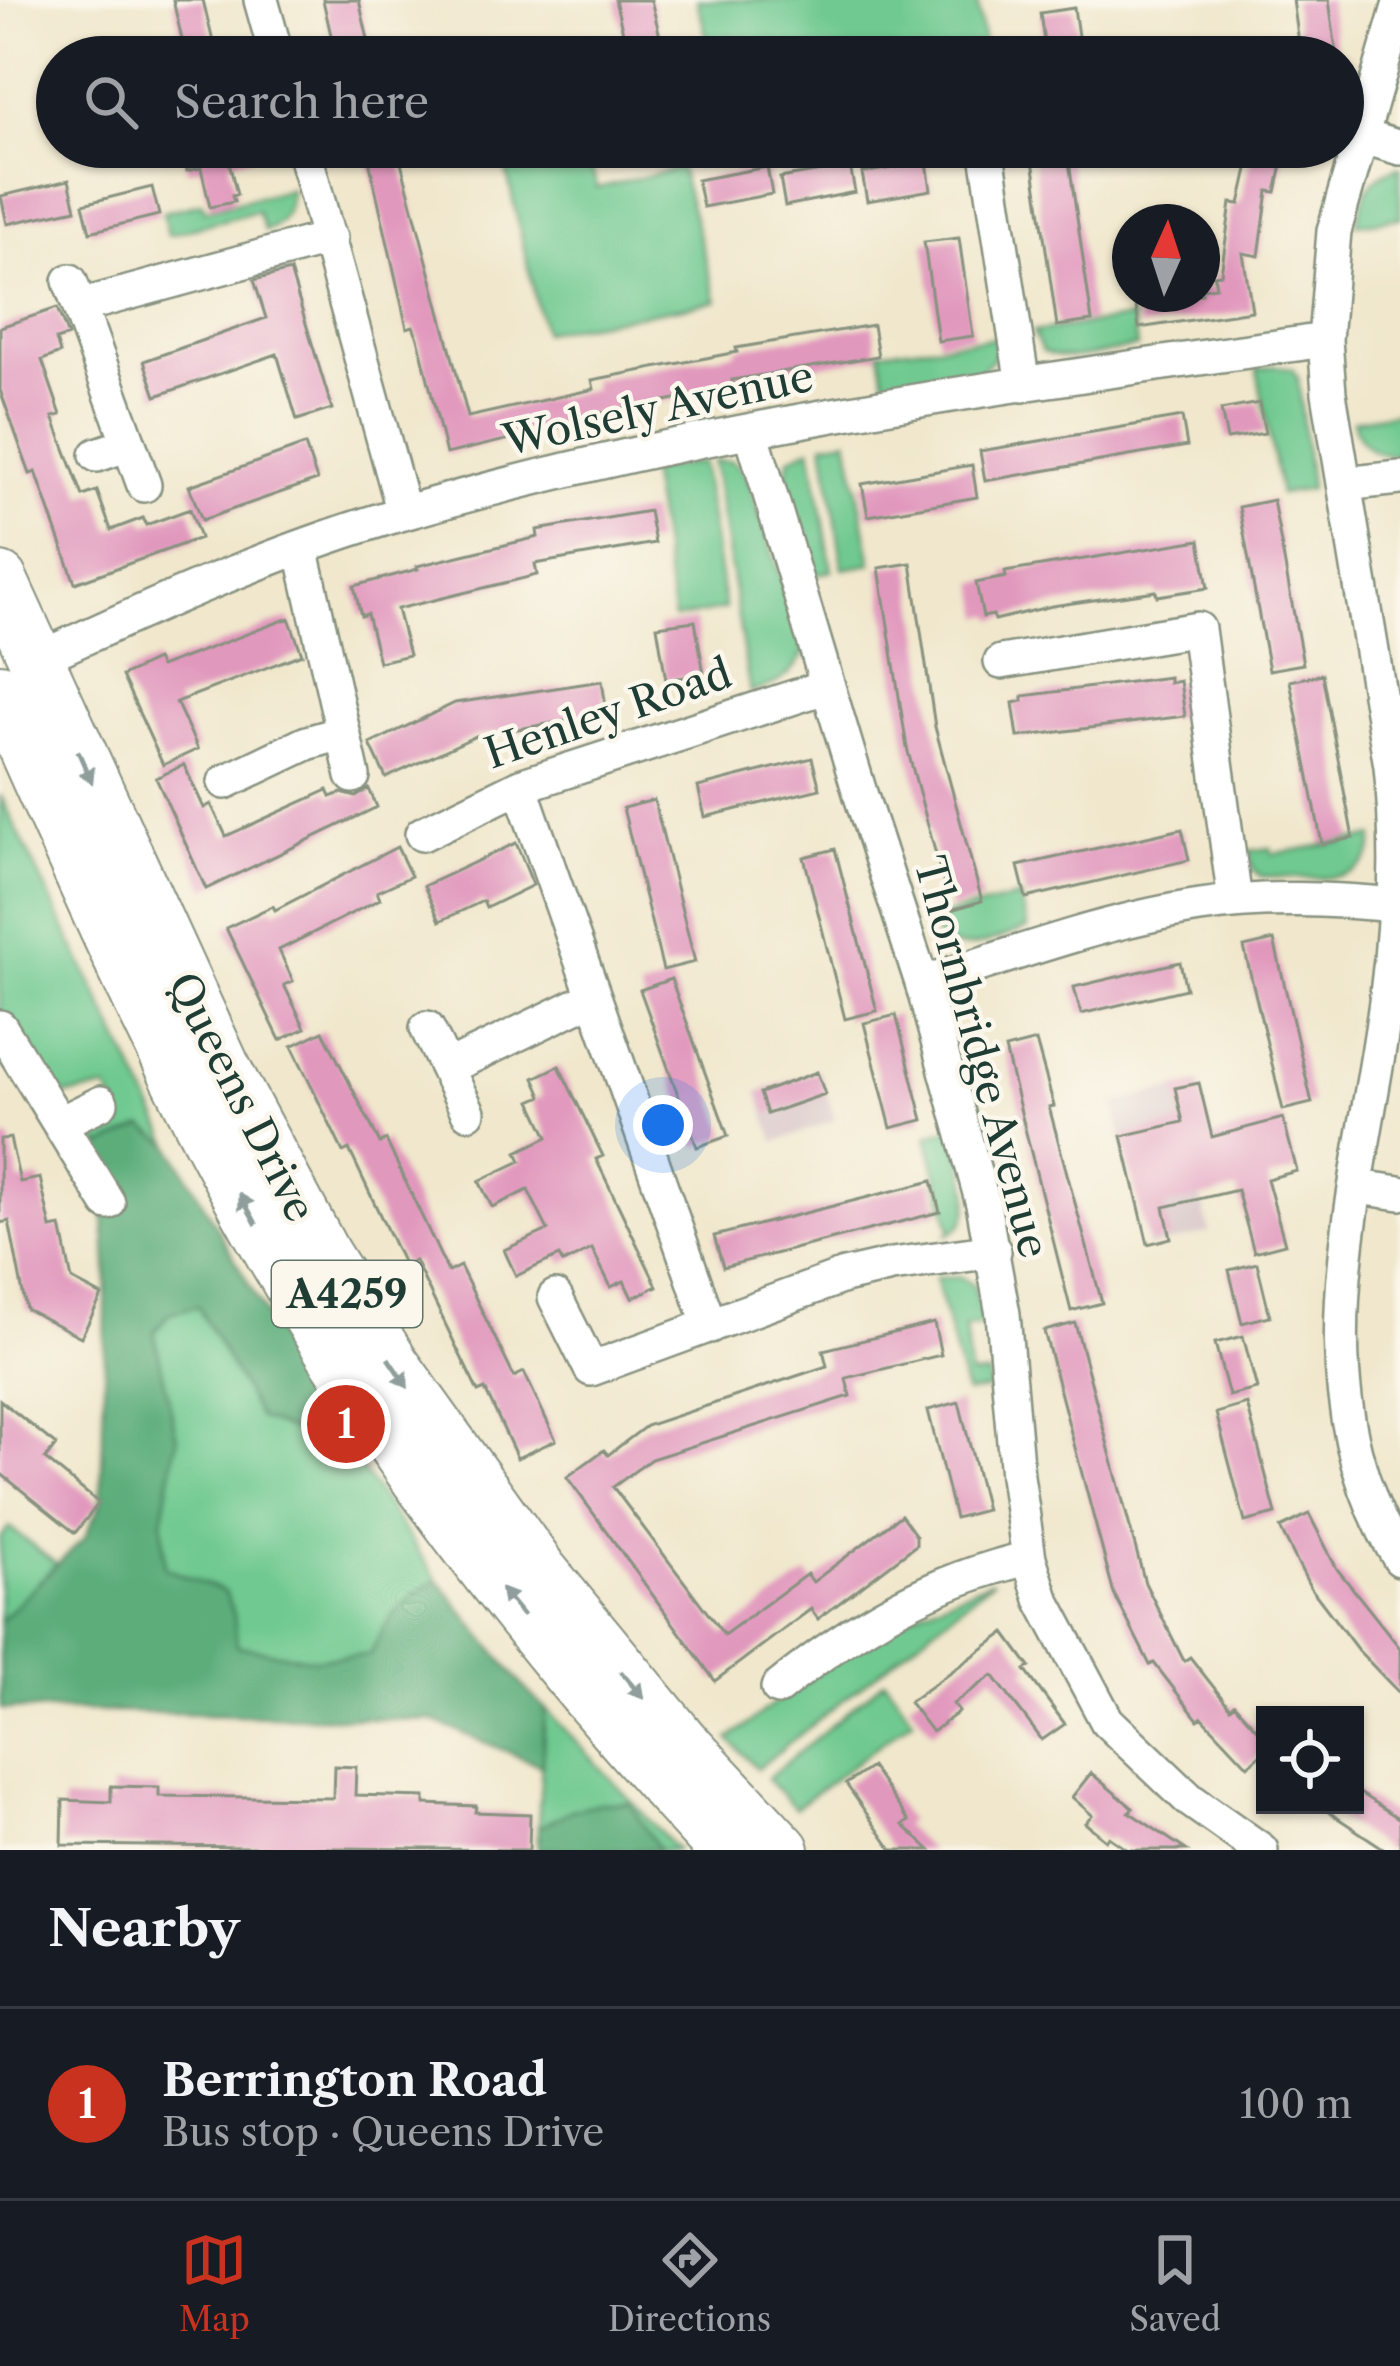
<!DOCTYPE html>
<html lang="en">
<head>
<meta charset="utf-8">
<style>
  :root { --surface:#171b24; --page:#20242c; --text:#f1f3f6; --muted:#9ea1a6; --line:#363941; --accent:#c8321e }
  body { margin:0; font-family:"Libre Caslon Text",serif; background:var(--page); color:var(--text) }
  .controls { position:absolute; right:36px; bottom:36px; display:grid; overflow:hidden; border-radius:0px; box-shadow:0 3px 9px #0004 }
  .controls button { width:108px; height:108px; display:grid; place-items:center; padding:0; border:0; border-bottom:3px solid var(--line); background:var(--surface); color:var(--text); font:60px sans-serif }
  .compass { position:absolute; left:1112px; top:204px; width:108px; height:108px; border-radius:50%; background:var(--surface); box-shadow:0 3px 9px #0004; rotate:3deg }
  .you { position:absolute; left:663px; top:1125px; width:42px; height:42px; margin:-30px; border:9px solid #fff; border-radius:50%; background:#1a73e8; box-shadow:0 0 0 18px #1a73e833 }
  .badge { display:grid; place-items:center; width:78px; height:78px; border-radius:50%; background:var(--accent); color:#fff; font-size:39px; font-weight:700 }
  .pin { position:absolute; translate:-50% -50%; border:6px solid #fff; box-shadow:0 3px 12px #0006 }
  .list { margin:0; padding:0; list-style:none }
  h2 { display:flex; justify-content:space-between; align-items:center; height:156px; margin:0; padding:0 48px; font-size:51px }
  h2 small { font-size:39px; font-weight:400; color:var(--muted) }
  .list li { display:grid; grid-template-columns:78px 1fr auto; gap:36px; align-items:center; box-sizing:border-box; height:192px; padding:0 48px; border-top:3px solid var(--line) }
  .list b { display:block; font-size:45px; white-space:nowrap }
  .list p { margin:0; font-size:39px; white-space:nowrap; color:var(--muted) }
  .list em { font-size:39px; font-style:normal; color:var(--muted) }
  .icon { flex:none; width:66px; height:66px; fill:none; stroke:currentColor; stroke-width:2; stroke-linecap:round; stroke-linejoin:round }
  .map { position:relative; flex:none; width:1400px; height:1850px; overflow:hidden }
  .search { position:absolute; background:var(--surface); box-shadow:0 3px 9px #0004; left:36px; right:36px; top:36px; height:132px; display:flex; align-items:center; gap:30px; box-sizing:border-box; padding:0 42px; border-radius:66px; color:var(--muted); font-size:45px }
  .sheet { height:348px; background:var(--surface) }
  nav { display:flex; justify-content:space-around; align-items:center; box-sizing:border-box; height:168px; border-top:3px solid var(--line); background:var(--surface); font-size:33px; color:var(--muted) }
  nav a { display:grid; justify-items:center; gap:6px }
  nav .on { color:var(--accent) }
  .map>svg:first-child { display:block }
</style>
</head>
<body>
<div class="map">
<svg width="1400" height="1850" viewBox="0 0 1400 1850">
  <rect width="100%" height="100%" fill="#fbf7ec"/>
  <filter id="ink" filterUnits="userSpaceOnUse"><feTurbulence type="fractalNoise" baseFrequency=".00833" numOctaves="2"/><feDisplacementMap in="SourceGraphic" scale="24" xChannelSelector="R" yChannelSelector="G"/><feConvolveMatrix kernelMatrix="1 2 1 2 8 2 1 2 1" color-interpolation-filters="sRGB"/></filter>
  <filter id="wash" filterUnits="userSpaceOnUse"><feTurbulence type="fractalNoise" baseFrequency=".004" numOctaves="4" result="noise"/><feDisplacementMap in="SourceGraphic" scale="48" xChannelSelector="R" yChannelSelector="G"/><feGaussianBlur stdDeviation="2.7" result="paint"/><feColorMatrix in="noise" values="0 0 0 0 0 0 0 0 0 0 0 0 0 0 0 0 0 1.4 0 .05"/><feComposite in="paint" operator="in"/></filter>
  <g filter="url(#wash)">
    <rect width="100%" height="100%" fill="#f0e7cc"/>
    <path fill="#d2bec3" d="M 819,1070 L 835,1120 L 775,1142 L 757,1092 Z
      M 1199,1083 L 1225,1193 L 1201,1199 L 1210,1232 L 1149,1248 L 1114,1103 Z"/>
    <path fill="#6fc990" stroke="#478362" stroke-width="3" d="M 697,0 L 977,0 L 986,57 L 712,57 Z
      M 575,147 L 586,147 L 597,188 L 680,168 L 717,301 L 543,332 L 505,164 Z
      M 1400,167 L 1400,218 L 1357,224 C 1365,193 1367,176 1400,167 Z
      M 290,189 C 291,208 283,224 265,231 L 257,211 L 168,235 L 163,212 L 202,203 L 205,210 Z
      M 1133,318 L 1137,347 C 1108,351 1069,366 1042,351 L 1033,332 Z
      M 996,338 L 996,355 L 978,373 L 886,388 L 880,351 Z
      M 1275,366 L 1292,369 L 1298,378 L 1310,489 L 1280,494 L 1257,369 Z
      M 1400,412 L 1400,456 C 1373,456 1359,447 1353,420 Z
      M 848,439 L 872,564 L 843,569 L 824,443 Z
      M 811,447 L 832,571 L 810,575 L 784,493 L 789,459 Z
      M 713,461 L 733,461 L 746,474 L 805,651 C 791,678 778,684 750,693 Z
      M 702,462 L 725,609 L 674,619 L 649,471 Z
      M 0,795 L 170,1144 L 143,1127 L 99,1147 C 95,1127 101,1122 118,1111 L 107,1089 L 64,1095 L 47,1079 L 0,1010 Z
      M 1374,837 C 1373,891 1302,877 1261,876 L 1253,870 L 1248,851 L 1271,848 L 1272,854 Z
      M 1020,897 L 1028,928 C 992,940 944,968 929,919 Z
      M 954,1127 C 960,1158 987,1219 948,1234 L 951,1230 L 927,1136 Z
      M 960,1277 L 974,1285 L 984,1325 L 965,1327 L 970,1376 L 988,1375 L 990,1389 L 966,1393 L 935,1278 Z
      M 197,1305 L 259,1418 L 309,1423 L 316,1404 L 438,1580 C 405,1596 385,1621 370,1655 L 313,1659 L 237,1646 L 234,1615 L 225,1592 L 165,1568 L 162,1521 L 177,1439 L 154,1332 L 170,1313 Z
      M 9,1527 L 56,1564 L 0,1621 L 0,1538 Z
      M 993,1580 L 757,1769 L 729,1739 L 798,1685 L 888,1624 Z
      M 885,1680 L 913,1719 L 795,1808 L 767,1779 Z
      M 545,1708 L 677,1850 L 659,1850 L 628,1803 C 593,1803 569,1811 538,1828 Z"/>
    <path fill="#5bad7a" stroke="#3d7557" stroke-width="3" d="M 144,1127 L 170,1144 L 316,1404 L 309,1424 L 293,1431 L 259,1418 L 198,1306 L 169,1313 L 154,1332 L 177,1439 L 162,1521 L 165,1568 L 225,1592 L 234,1615 L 237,1646 L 313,1659 L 370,1655 C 386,1620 403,1597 438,1580 L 526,1690 L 545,1708 L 542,1766 L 431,1720 L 1,1709 L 0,1621 L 85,1537 L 101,1503 L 107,1263 L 99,1147 Z
      M 600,1803 L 629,1803 L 659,1850 L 538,1850 L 538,1828 L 572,1810 Z"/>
    <g id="blocks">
      <path fill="#e198bd" d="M 173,0 L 203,0 L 215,50 L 186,57 Z
        M 323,0 L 359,0 L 372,57 L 336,57 Z
        M 615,0 L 651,0 L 665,57 L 629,57 Z
        M 1293,0 L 1329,0 L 1337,57 L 1301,57 Z
        M 1074,8 L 1081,57 L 1046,57 L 1040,13 Z
        M 181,147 L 251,147 L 252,157 L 229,162 L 237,195 L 232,196 L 234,202 L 210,207 L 201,168 L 187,171 Z
        M 366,147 L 397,147 L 468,417 L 594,389 L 592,380 L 737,352 L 736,348 L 873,325 L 878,356 L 732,380 L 733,388 L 586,416 L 587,421 L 446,454 L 418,338 L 413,326 L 407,328 Z
        M 1253,147 L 1286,147 L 1276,192 L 1268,191 L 1259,256 L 1243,253 L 1252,311 L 1139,328 L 1135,299 L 1202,294 L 1202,289 L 1216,287 L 1214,275 L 1221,274 L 1231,203 L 1240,204 Z
        M 1068,155 L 1092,321 L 1057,326 L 1033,160 Z
        M 927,162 L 931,190 L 867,201 L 862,173 Z
        M 850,166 L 855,192 L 785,206 L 780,178 Z
        M 767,167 L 772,194 L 703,207 L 697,180 Z
        M 69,180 L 76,209 L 7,224 L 1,196 Z
        M 152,187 L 159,215 L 90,232 L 83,204 Z
        M 959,238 L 973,336 L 938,341 L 924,242 Z
        M 290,271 L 332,409 L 297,420 L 277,354 L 156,396 L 144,361 L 266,318 L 254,280 Z
        M 57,308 L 68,336 L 56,340 L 60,353 L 42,360 L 61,415 L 53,417 L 83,496 L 97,491 L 111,530 L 143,518 L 146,525 L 190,509 L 200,538 L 75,583 L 36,472 L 30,474 L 0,390 L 0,327 Z
        M 1259,403 L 1265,433 L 1227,439 L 1221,410 Z
        M 1182,417 L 1187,446 L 985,481 L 980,451 Z
        M 305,445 L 317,480 L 202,520 L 189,486 Z
        M 972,465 L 977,497 L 868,516 L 862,484 Z
        M 1273,500 L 1303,664 L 1269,670 L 1239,507 Z
        M 649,511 L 655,543 L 535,564 L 537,575 L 397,609 L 409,655 L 379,662 L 367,614 L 361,616 L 354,586 L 418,569 L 417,566 L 538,537 L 537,530 Z
        M 1200,540 L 1208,588 L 1157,596 L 1156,591 L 1052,606 L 995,620 L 993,615 L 983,617 L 976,583 L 1006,577 L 1005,572 Z
        M 911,563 L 935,727 L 982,901 L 951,910 L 907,748 L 879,568 Z
        M 289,618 L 302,654 L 176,702 L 198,749 L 163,765 L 122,676 L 156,660 L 160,667 Z
        M 695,621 L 704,674 L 666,680 L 657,626 Z
        M 1322,674 L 1353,838 L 1322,844 L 1290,681 Z
        M 1169,677 L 1169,683 L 1180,681 L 1185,716 L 1018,737 L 1013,703 L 1023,701 L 1023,696 Z
        M 602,681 L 607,714 L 476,736 L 386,778 L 370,744 L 455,703 Z
        M 812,758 L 820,789 L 705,817 L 698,787 Z
        M 184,765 L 204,808 L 211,804 L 226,836 L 328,790 L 331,797 L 341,793 L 356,797 L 369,789 L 377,807 L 206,889 L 156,778 Z
        M 654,800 L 695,962 L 663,970 L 623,808 Z
        M 1182,829 L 1189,860 L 1026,898 L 1018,866 Z
        M 516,843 L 533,885 L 486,908 L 483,901 L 440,921 L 424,886 Z
        M 397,847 L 411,876 L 377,892 L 380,899 L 279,950 L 293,981 L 284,985 L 305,1028 L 280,1040 L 226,928 L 273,906 L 275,910 Z
        M 835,849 L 877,1011 L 845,1019 L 804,857 Z
        M 1274,940 L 1312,1103 L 1283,1110 L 1244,947 Z
        M 1180,962 L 1186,989 L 1081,1014 L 1074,987 Z
        M 671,979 L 728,1136 L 697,1147 L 640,990 Z
        M 896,1015 L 923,1120 L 891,1128 L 864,1023 Z
        M 323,1031 L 380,1143 L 386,1140 L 448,1272 L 460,1266 L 514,1377 L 524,1372 L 556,1440 L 517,1458 L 485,1389 L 478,1392 L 415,1261 L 404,1266 L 349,1149 L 343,1152 L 292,1046 Z
        M 1036,1041 L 1054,1106 L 1049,1107 L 1102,1303 L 1071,1311 L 1005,1049 Z
        M 559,1066 L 603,1156 L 596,1159 L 657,1286 L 632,1298 L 624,1281 L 611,1287 L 592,1249 L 563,1263 L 559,1256 L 516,1276 L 504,1250 L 548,1230 L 528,1190 L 492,1207 L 479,1181 L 521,1161 L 517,1152 L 548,1137 L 531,1101 L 542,1096 L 534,1078 Z
        M 817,1072 L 825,1094 L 767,1114 L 760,1093 Z
        M 1199,1083 L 1212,1137 L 1283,1118 L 1297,1171 L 1267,1179 L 1285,1244 L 1254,1252 L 1237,1190 L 1164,1207 L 1171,1238 L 1148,1244 L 1122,1136 L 1183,1122 L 1175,1088 Z
        M 10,1138 L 20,1182 L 40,1178 L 51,1228 L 61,1226 L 72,1280 L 102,1296 L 81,1337 L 26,1309 L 9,1221 L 0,1223 L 0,1139 Z
        M 932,1181 L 940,1212 L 723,1267 L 714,1236 Z
        M 1257,1263 L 1270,1316 L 1242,1323 L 1229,1270 Z
        M 934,1323 L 941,1355 L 846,1378 L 850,1396 L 651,1459 L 613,1487 L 724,1635 L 807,1574 L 813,1582 L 901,1515 L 916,1536 L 916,1545 L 818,1619 L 811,1609 L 715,1681 L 567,1477 L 604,1450 L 608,1455 L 646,1426 L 827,1366 L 823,1350 Z
        M 1075,1323 L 1145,1583 L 1184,1661 L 1190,1657 L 1230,1708 L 1234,1704 L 1265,1738 L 1265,1750 L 1248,1766 L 1202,1717 L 1198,1720 L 1154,1663 L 1150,1665 L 1114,1594 L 1044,1331 Z
        M 1243,1336 L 1257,1389 L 1229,1396 L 1215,1343 Z
        M 0,1400 L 56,1445 L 45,1459 L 99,1503 L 75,1533 L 0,1473 Z
        M 959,1402 L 986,1510 L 955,1518 L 928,1410 Z
        M 1247,1404 L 1276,1514 L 1245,1522 L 1216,1413 Z
        M 1309,1514 L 1337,1569 L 1400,1648 L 1400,1694 L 1357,1649 L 1310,1587 L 1280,1528 Z
        M 1005,1633 L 1030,1667 L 1025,1670 L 1065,1724 L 1042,1740 L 993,1675 L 953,1704 L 959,1712 L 932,1732 L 909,1702 Z
        M 334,1766 L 356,1767 L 355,1795 L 425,1797 L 425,1804 L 476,1806 L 475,1812 L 530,1814 L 529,1850 L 62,1845 L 63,1800 L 111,1802 L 111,1786 L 159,1787 L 159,1796 L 333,1798 Z
        M 871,1767 L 909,1821 L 903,1825 L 930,1850 L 892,1850 L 846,1784 Z
        M 1091,1773 L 1133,1808 L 1129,1812 L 1186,1850 L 1128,1850 L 1109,1837 L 1106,1840 L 1085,1823 L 1092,1815 L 1072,1797 Z
        M 1355,1790 L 1400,1819 L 1400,1850 L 1386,1850 L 1318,1805 L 1355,1805 Z"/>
    </g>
  </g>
  <g filter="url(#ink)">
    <use href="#blocks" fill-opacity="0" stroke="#889280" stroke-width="3"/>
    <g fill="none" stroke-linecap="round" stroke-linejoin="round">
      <g stroke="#889280" stroke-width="38">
        <path id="street" d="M 261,0 L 277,57
          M 1400,3 L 1334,231 L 1325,340 L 1329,393 L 1391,766 C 1399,843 1397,917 1387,994 C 1363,1184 1291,1382 1400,1559
          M 1361,136 L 1400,148
          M 303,147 L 404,513
          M 986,147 L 1023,385
          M 70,281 L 144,485
          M 80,306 L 330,238
          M 751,431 L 860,793 L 922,983 L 983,1204 L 1003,1314 L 1017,1476 L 1029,1558 L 1042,1599 L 1107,1721 L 1190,1800 L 1261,1850
          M 97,455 L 129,444
          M 1344,484 L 1400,478
          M 301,547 L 353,776
          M 36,660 C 156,604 279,549 407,512 C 706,425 1017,384 1325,340
          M 1001,662 L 1198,629 L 1235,901
          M 225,782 L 307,743 L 342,733
          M 520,786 L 710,1326
          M 422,834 L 520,786 L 828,686
          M 922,983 C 1013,955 1106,920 1200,906 C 1266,896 1330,899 1395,905
          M 0,1027 L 108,1203
          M 427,1028 L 468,1112
          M 447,1068 L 592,998
          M 60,1123 L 101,1103
          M 1358,1187 L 1400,1193
          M 555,1297 L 591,1369 L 844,1276 L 892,1265 L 994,1251
          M 778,1688 C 854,1626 932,1580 1029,1558"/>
      </g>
      <g stroke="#889280" stroke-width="58">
        <path id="primary" d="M 0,580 L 222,1066 L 323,1255 L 393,1366 L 540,1571 L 681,1742 L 782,1850
          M 0,691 C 81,874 162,1058 261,1233 C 388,1457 550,1662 725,1850"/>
      </g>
      <use href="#street" stroke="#fff" stroke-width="33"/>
      <use href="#primary" stroke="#fff" stroke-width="54"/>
    </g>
    <defs><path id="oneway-solid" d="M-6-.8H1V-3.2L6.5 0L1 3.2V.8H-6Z" transform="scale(3)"/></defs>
    <g fill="#8f9e9a">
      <use href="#oneway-solid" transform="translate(85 767) rotate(66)"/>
      <use href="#oneway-solid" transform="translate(248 1209) rotate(-119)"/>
      <use href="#oneway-solid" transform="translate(398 1373) rotate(56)"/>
      <use href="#oneway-solid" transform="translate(512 1602) rotate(-129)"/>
      <use href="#oneway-solid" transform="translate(632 1685) rotate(50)"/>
    </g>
  </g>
  <g text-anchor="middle" stroke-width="9" stroke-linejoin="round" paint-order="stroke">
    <rect fill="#fbf7ec" stroke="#61756b" stroke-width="3" x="272" y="1261" width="150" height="66" rx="9"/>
    <g font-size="39" font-weight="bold" fill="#1f3d34">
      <text x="347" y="1308">A4259</text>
    </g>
    <g font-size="42" fill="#1f3d34" stroke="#fbf7ec">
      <text transform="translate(658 408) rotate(-12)" y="15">Wolsely Avenue</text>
      <text transform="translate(608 713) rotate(-19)" y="15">Henley Road</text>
      <text transform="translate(982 1057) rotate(75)" y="15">Thornbridge Avenue</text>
      <text transform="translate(242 1097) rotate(63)" y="15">Queens Drive</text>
    </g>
  </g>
</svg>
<div class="controls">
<button><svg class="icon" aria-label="locate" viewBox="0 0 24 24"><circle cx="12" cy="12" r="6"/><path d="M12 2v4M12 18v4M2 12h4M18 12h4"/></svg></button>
</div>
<svg class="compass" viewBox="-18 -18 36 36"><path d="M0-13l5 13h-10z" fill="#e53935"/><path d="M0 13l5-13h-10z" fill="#9ea1a6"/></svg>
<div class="you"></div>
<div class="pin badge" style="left:346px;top:1424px">1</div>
<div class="search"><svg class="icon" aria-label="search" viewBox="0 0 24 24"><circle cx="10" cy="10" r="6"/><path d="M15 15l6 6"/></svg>Search here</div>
</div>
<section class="sheet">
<h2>Nearby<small></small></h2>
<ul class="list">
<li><span class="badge">1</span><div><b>Berrington Road</b><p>Bus stop · Queens Drive</p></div><em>100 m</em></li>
</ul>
</section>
<nav>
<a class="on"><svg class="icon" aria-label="map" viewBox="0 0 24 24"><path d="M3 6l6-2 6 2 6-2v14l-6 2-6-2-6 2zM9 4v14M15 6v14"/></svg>Map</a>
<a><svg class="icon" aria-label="directions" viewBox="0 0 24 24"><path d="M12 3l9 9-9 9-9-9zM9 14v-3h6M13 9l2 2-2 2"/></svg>Directions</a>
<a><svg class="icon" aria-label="saved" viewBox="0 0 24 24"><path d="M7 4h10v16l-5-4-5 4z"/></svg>Saved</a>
</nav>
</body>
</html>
